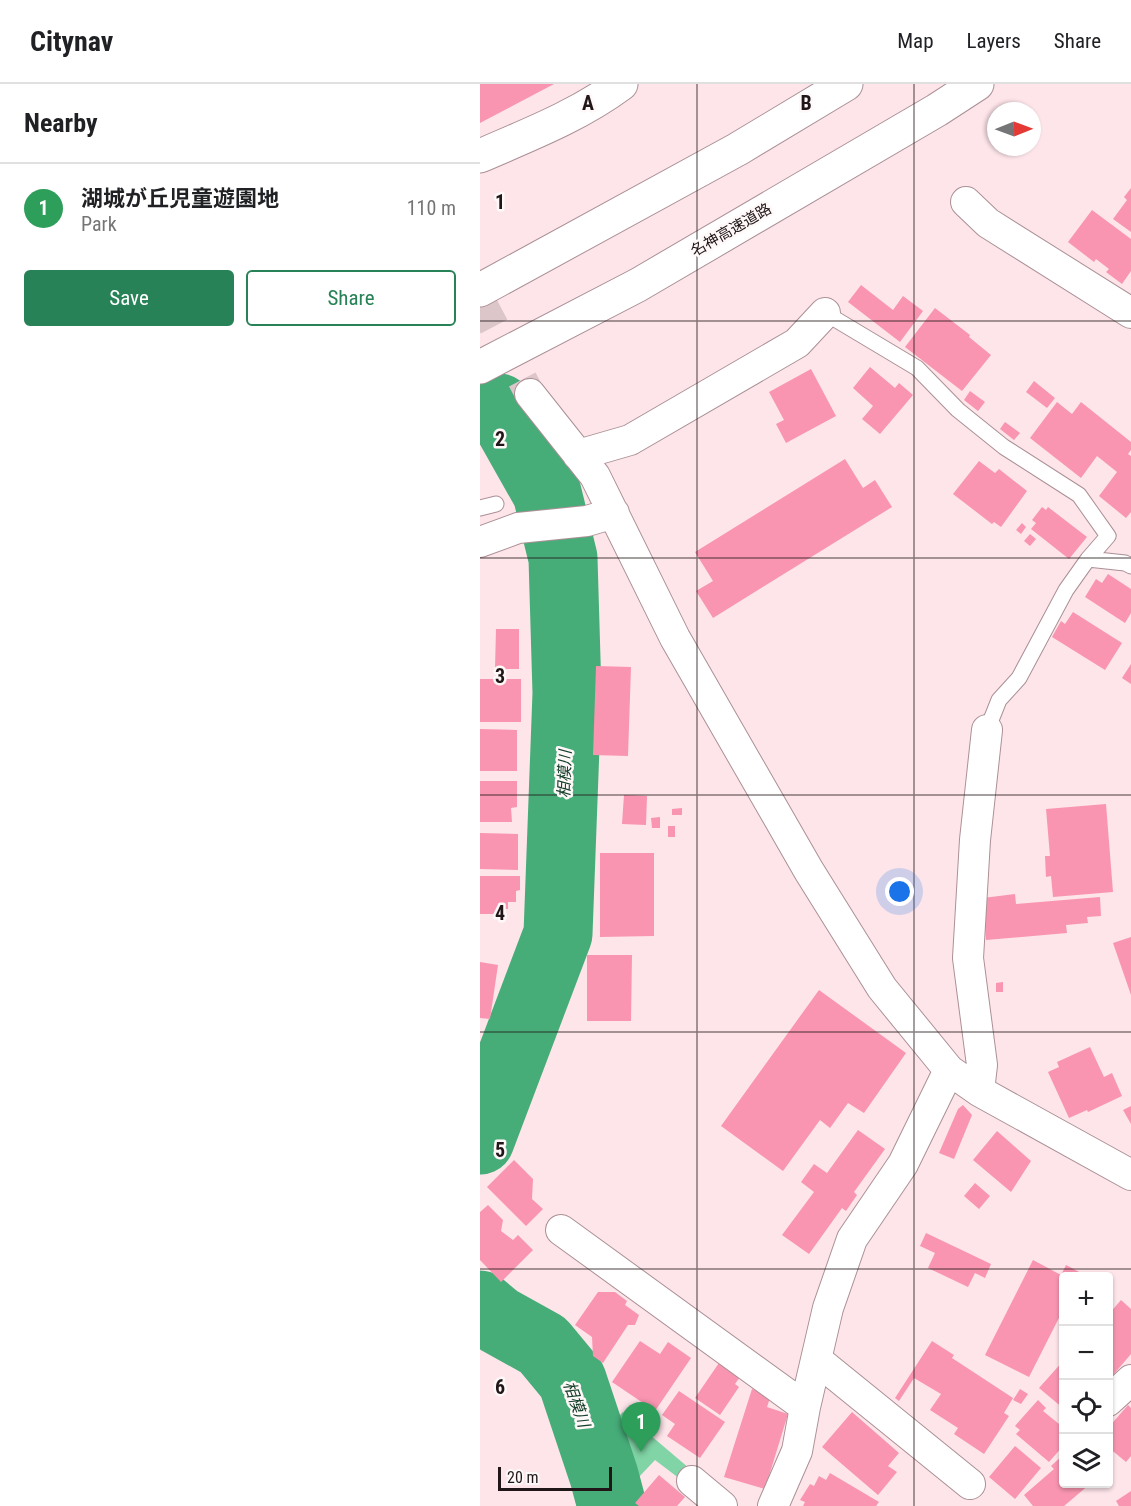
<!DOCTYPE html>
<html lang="en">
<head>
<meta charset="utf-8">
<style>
  :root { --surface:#fff; --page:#f6f6f6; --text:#202124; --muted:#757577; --line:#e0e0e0; --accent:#288257 }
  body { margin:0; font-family:"Roboto Condensed","Noto Sans JP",sans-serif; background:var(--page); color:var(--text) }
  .controls { position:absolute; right:18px; bottom:18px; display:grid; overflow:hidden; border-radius:6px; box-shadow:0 2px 4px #0004 }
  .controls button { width:54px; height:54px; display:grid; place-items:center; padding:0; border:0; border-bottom:2px solid var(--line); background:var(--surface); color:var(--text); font:30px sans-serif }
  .compass { position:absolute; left:507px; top:18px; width:54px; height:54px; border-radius:50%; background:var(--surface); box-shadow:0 2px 4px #0004; rotate:89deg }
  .scale { position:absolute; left:18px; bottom:15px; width:114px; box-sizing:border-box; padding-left:6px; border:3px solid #201618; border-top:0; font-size:16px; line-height:21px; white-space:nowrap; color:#201618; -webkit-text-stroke:4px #fef8f9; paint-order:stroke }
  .you { position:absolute; left:420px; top:808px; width:21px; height:21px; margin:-15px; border:4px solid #fff; border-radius:50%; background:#1a73e8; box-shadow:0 0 0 9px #1a73e833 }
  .badge { display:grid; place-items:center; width:39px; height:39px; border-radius:50%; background:var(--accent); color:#fff; font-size:20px; font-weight:700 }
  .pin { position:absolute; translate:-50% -50px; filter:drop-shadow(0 2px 3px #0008) }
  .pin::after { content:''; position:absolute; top:32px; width:21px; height:18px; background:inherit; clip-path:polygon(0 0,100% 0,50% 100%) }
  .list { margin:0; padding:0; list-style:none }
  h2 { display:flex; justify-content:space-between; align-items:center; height:78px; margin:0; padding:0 24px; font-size:26px }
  h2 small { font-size:20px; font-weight:400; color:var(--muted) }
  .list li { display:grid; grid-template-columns:39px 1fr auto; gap:18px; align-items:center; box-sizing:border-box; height:90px; padding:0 24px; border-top:2px solid var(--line) }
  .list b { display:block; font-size:22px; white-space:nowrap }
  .list p { margin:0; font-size:20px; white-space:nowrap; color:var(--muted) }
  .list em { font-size:20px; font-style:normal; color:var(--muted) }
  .actions { display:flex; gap:12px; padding:18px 24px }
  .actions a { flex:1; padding:14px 0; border:2px solid var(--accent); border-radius:6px; text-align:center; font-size:21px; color:var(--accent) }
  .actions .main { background:var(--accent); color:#fff }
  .icon { flex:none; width:33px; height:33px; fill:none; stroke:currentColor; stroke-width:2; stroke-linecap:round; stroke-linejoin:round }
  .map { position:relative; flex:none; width:651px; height:1422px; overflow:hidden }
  header { display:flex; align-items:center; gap:36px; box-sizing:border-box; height:84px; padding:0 30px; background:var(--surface); border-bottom:2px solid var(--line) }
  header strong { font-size:28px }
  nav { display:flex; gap:33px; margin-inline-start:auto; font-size:21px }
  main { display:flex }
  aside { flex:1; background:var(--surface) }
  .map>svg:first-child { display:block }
</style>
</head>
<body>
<header>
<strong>Citynav</strong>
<nav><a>Map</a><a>Layers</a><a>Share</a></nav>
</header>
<main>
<aside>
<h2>Nearby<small></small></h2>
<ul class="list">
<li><span class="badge" style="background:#2e9e5b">1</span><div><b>湖城が丘児童遊園地</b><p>Park</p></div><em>110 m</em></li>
</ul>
<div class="actions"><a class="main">Save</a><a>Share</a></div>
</aside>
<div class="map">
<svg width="651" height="1422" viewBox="0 0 651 1422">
  <rect width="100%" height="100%" fill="#fde5ea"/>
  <path fill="#80d4a5" d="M 143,1328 L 216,1390 L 208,1401 L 175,1376 L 142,1411 L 124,1387 L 136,1359 L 136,1335 Z"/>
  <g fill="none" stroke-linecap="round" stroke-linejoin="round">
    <path stroke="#46ac78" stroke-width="69" d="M 0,1056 L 78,850 L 87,609 L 83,474 L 67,409 L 19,324
      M 0,1221 L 18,1236 L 63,1261 L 92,1296 L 124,1392 L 132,1422"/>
  </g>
  <path fill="#f995b0" d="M 0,0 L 74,0 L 0,39 Z
    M 651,104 L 651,148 L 633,135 L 647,116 L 644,113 Z
    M 612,126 L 651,155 L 651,187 L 642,200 L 626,188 L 629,185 L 616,175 L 614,178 L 588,158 Z
    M 381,201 L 413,226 L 423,212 L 443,227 L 420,258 L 368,218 Z
    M 455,224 L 490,251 L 489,253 L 511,271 L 482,307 L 425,263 Z
    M 390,283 L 415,304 L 419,299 L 433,311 L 400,350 L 382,335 L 393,322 L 373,304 Z
    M 331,285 L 356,332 L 306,359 L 296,340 L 304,336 L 289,308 Z
    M 554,297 L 575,314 L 567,324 L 546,308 Z
    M 490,307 L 505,318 L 498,327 L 484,316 Z
    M 577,318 L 592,330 L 601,318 L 651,358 L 651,366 L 648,370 L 651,372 L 651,428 L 646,434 L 619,412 L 637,388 L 617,372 L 601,394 L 550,354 Z
    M 525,338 L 540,349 L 534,356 L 520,345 Z
    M 365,375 L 383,404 L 395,396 L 412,423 L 233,534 L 216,507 L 233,497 L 215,468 Z
    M 499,377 L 515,389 L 519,385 L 547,407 L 521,443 L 514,438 L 512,440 L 473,410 Z
    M 562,423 L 566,426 L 568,423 L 607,453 L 589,475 L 551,445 L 556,439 L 552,436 Z
    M 542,439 L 546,443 L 541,450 L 536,446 Z
    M 550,450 L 556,455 L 550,462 L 544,457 Z
    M 628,490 L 651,505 L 651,529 L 645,539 L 605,513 L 616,495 L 622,499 Z
    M 593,528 L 642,559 L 625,586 L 572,553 L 581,537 L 585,540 Z
    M 16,545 L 39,545 L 39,585 L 15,585 Z
    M 651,580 L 651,600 L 642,594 Z
    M 116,582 L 151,583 L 148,672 L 113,671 Z
    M 0,595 L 41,595 L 41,638 L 0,638 Z
    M 0,645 L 37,646 L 37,687 L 0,687 Z
    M 0,697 L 37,697 L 37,723 L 31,724 L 32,738 L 0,738 Z
    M 144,711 L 167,712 L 166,741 L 142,740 Z
    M 626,720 L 633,808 L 573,813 L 571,792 L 566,793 L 565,772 L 570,772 L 566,725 Z
    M 202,724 L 202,731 L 192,731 L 192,725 Z
    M 180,733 L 180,744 L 172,744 L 171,734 Z
    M 188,742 L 195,742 L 195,753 L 188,753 Z
    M 0,749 L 38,750 L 38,786 L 0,785 Z
    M 120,769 L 174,769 L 174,852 L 120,853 Z
    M 0,792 L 40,792 L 40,806 L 36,807 L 36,818 L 28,818 L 28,825 L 24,825 L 24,830 L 0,830 Z
    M 535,810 L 536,820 L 620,813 L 621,832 L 607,833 L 608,839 L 586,841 L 587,849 L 506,856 L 503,814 Z
    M 651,853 L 651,911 L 633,859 Z
    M 107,871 L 152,871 L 151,937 L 107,937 Z
    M 0,878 L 18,881 L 10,935 L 0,934 Z
    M 523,898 L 523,908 L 516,908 L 516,899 Z
    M 339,906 L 426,969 L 384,1029 L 368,1019 L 350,1044 L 340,1036 L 303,1087 L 241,1042 Z
    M 610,963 L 624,993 L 632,989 L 642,1012 L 608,1028 L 607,1026 L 589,1034 L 568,988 L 579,983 L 577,978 Z
    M 483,1021 L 492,1031 L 474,1075 L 459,1069 L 478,1025 Z
    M 651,1022 L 651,1040 L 643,1026 Z
    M 378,1046 L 405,1065 L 374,1108 L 377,1111 L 366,1127 L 362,1124 L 329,1170 L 302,1151 L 334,1108 L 321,1098 L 334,1080 L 347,1089 Z
    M 517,1047 L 551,1077 L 531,1108 L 493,1076 Z
    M 34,1076 L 53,1095 L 52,1115 L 63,1125 L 46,1142 L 7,1103 Z
    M 495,1099 L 510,1112 L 499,1125 L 484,1112 Z
    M 8,1121 L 23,1136 L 21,1147 L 33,1156 L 38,1151 L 53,1166 L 21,1198 L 0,1176 L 0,1128 Z
    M 446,1149 L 511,1180 L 505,1194 L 495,1189 L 488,1203 L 448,1184 L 455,1169 L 440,1162 Z
    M 553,1176 L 581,1191 L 586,1181 L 601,1189 L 599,1192 L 584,1192 L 584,1224 L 549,1293 L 505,1271 Z
    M 118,1208 L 135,1208 L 147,1217 L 145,1221 L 159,1231 L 155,1241 L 148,1241 L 123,1279 L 113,1272 L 112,1253 L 95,1241 Z
    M 641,1216 L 651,1225 L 651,1270 L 628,1297 L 628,1231 Z
    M 160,1257 L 180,1270 L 188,1258 L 211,1274 L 175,1327 L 132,1298 Z
    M 452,1257 L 474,1271 L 472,1274 L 533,1314 L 524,1329 L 529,1332 L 504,1370 L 474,1350 L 478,1344 L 450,1326 L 461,1310 L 434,1294 L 419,1317 L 415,1314 Z
    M 241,1276 L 262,1290 L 255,1300 L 259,1303 L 240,1331 L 215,1314 Z
    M 584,1276 L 584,1325 L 559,1304 Z
    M 272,1305 L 291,1311 L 287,1323 L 308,1330 L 285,1405 L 244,1393 Z
    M 540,1305 L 548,1310 L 541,1320 L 533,1316 Z
    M 199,1307 L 245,1338 L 220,1374 L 187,1352 L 195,1340 L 182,1331 Z
    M 558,1316 L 566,1324 L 563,1327 L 584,1344 L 584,1361 L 569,1378 L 536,1350 L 540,1346 L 535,1342 Z
    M 648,1321 L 651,1324 L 651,1372 L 646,1378 L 628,1363 L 628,1344 Z
    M 372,1328 L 419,1369 L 408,1382 L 417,1388 L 398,1411 L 342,1363 Z
    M 535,1362 L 561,1384 L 535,1415 L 509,1393 Z
    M 584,1370 L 584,1400 L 610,1400 L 584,1422 L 553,1422 L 544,1411 L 574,1385 L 571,1382 Z
    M 350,1389 L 399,1418 L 396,1422 L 323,1422 L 325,1418 L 320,1416 L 330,1400 L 334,1402 L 339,1392 L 346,1396 Z
    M 179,1391 L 205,1413 L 197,1422 L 159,1422 L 155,1419 Z
    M 651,1407 L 651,1422 L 639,1422 L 636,1417 Z"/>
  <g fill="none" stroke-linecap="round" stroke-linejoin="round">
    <path stroke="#dcc6ca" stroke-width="30" stroke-dasharray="30 15" stroke-linecap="butt" d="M 0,216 L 50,310"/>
    <g stroke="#ab9096" stroke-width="17">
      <path id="lane" d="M 345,229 L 437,284 L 478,326 L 524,363 L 599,411 L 628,452 L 608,475 L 586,506 L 539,594 L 519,616 L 507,646
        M 0,424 L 16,420
        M 608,475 L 645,479 L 651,482"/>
    </g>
    <g stroke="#ab9096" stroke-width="32">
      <path id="street" d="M 486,118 L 508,139 L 651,229
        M 50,310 L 115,392 L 195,554 L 329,787 L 402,904 L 469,986 L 499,1007 L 651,1091
        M 98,371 L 150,356 L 317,259 L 345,229
        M 0,458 L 38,444 L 107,437 L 134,429
        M 499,1007 L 502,981 L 488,874 L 495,756 L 507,646
        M 81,1146 L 325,1323
        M 337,1276 L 490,1400
        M 628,1317 L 651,1296
        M 212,1397 L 242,1422
        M 293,1422 L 317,1367 L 325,1323 L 348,1224 L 372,1155 L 423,1080 L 469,986"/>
    </g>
    <g stroke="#ab9096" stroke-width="35">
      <path id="secondary" d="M 0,72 C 48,51 98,32 141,0"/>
    </g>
    <g stroke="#ab9096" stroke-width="35">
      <path id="highway" d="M 0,206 L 258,65 L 366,0
        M 0,283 L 158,201 L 457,26 L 497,0"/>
    </g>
    <use href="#lane" stroke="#fff" stroke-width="15"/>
    <use href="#street" stroke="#fff" stroke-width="30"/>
    <use href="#secondary" stroke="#fff" stroke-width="33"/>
    <use href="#highway" stroke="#fff" stroke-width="33"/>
  </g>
  <path fill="none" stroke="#201618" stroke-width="1.5" stroke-opacity="0.55" d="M 217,0 L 217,1422M 434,0 L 434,1422M 0,237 L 651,237M 0,474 L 651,474M 0,711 L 651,711M 0,948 L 651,948M 0,1185 L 651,1185"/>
  <g text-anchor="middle" stroke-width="5" stroke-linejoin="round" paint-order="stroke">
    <g font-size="15" fill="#201618" stroke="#fef8f9">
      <text transform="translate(251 146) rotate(-30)" y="5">名神高速道路</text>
    </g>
    <g font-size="16" font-style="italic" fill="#16402b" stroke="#fef8f9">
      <text transform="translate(84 690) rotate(-88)" y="6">相模川</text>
      <text transform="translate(97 1320) rotate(70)" y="6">相模川</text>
    </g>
  </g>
  <g font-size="20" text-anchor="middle" font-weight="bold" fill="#201618" stroke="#fef8f9" stroke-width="5" stroke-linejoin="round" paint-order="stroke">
    <text x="108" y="26">A</text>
    <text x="326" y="26">B</text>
    <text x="20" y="125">1</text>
    <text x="20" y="362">2</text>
    <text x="20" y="599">3</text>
    <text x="20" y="836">4</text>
    <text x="20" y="1073">5</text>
    <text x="20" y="1310">6</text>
  </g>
</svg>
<div class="controls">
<button>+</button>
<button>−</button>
<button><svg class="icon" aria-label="locate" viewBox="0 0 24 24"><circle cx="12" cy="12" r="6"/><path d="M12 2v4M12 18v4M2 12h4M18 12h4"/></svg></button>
<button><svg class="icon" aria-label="layers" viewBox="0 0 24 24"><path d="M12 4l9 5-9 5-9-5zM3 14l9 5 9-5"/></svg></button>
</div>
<svg class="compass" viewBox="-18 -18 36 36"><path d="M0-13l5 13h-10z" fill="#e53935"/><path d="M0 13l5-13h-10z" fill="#757577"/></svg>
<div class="scale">20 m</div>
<div class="you"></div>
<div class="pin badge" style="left:161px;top:1368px;background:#2e9e5b">1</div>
</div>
</main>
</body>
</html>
